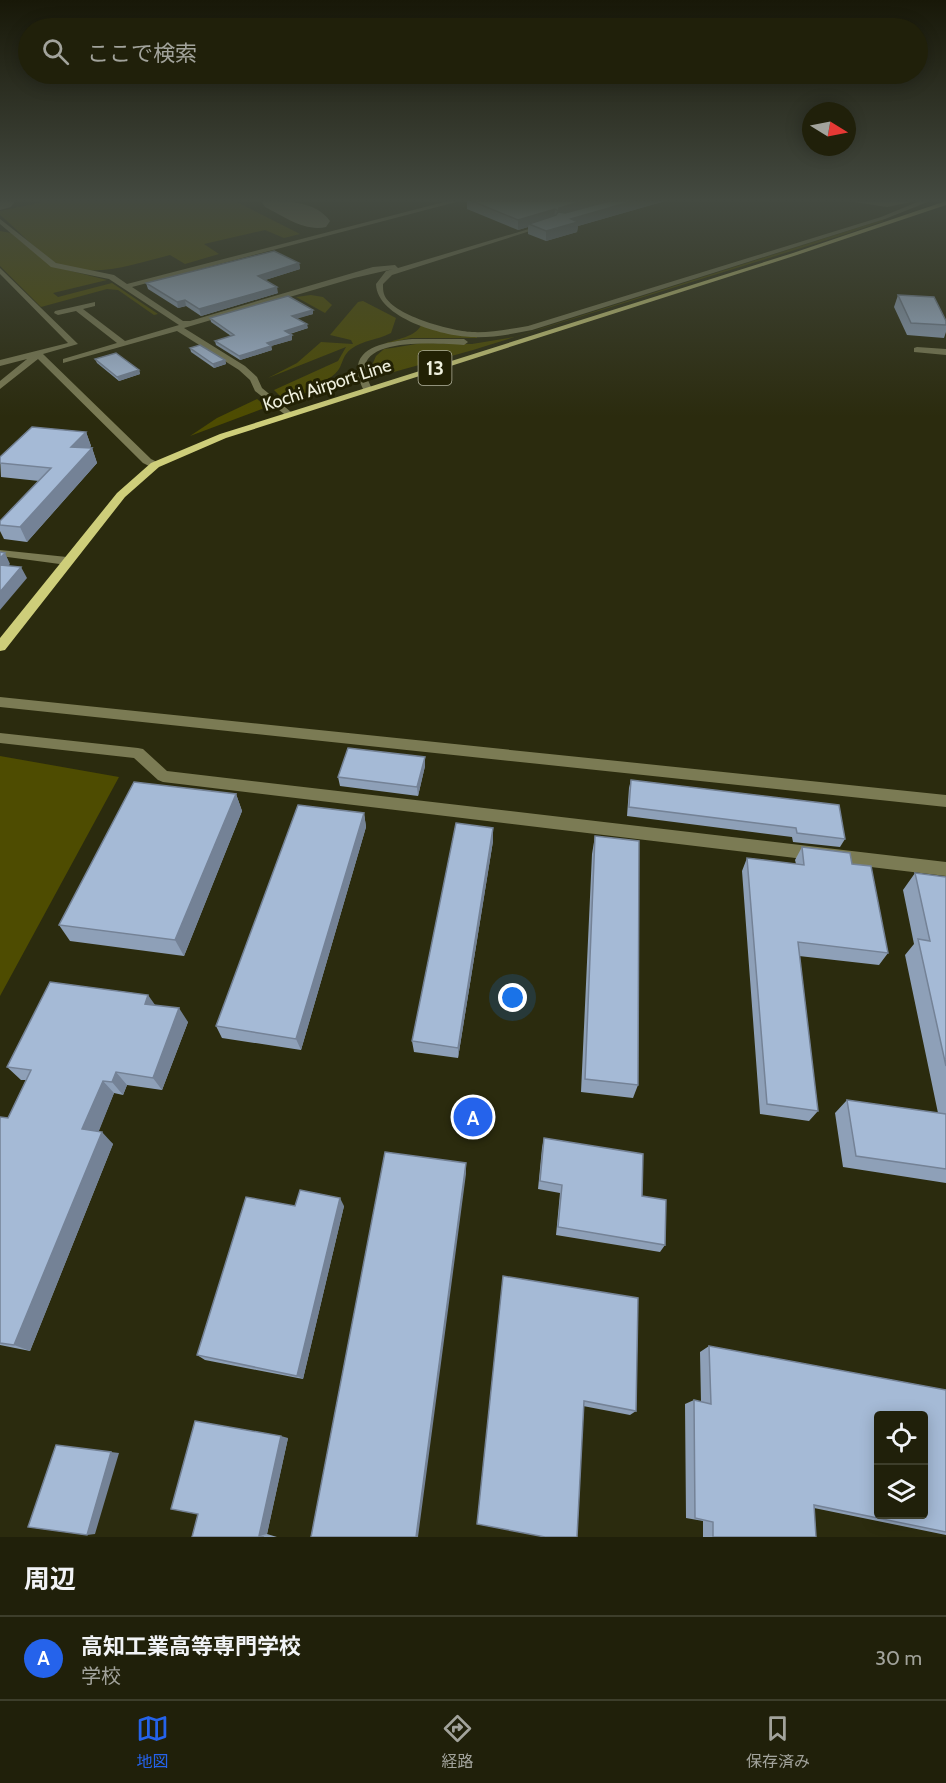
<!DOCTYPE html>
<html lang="ja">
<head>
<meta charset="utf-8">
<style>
  :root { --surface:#20200a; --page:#282813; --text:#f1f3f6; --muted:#a2a39c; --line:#3d3e2b; --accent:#2563eb }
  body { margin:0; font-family:Cabin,"Noto Sans JP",sans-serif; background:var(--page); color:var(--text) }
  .controls { position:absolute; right:18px; bottom:18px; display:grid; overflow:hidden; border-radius:6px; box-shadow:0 3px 15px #0003 }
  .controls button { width:54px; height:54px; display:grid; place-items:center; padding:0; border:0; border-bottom:2px solid var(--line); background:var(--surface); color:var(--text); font:30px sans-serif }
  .compass { position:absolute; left:802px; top:102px; width:54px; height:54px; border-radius:50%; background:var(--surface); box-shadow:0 3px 15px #0003; rotate:100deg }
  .you { position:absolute; left:513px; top:998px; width:21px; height:21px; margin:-15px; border:4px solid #fff; border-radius:50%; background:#1a73e8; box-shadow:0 0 0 9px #1a73e833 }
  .badge { display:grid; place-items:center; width:39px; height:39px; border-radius:50%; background:var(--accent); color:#fff; font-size:20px; font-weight:700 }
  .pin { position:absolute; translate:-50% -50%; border:3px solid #fff; box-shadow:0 2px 6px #0006 }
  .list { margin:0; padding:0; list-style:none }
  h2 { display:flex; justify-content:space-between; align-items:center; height:78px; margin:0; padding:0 24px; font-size:26px }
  h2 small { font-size:20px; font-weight:400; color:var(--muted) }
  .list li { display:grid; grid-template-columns:39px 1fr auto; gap:18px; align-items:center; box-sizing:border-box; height:84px; padding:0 24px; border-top:2px solid var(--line) }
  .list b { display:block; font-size:22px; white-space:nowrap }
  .list p { margin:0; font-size:20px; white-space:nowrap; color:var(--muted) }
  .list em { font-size:20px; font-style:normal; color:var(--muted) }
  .icon { flex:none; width:33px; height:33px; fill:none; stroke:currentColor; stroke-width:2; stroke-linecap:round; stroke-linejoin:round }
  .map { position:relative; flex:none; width:946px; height:1537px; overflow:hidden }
  .search { position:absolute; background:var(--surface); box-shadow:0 3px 15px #0003; left:18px; right:18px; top:18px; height:66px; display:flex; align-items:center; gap:15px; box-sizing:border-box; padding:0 21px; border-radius:33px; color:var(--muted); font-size:22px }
  .sheet { height:162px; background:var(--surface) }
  nav { display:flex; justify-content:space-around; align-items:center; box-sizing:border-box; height:84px; border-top:2px solid var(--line); background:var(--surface); font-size:16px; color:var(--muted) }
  nav a { display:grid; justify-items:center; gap:3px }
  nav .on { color:var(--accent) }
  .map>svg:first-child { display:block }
</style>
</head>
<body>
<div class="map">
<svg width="946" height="1537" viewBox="0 0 946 1537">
  <rect width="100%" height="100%" fill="#2b2b0e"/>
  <path fill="#4e4c01" d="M 48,201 L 235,201 L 300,234 L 284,238 L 265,230 L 204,244 L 219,254 L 185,264 L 170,255 C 134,264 92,280 56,263 C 40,255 15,227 0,215 L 0,211 Z
    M 882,220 L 884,221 L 843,235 L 473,350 L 383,375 L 375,375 L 370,370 L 376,356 L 384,349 L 392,348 L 422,343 L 472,344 L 514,337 Z
    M 0,231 L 11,233 L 51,266 L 107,280 L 53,293 L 58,297 L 112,283 L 158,314 L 154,315 L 118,290 L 107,289 L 41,307 L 0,266 Z
    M 311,295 L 323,297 L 332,305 L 325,313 L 296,297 Z
    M 363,301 L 396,318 L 391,333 C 378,340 363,340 351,349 C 343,355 343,362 339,369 C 331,381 300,397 286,402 L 274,390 L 338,361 L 346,347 L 268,378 L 297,363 L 321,342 L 353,344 L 351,340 L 330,335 L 358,302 Z
    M 421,325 L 477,336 L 477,338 L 411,338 L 384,344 C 396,339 416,337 421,325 Z
    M 257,399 L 267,407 L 190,436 L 217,418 Z
    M 0,756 L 119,777 L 0,996 Z"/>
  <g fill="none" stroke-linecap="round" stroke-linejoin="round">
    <path fill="#7d7e65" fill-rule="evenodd" d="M 0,201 L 15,201 L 11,207 L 0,210 Z
      M 261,201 C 284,201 315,200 330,221 L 326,227 C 305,232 283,216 265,207 Z"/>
    <path fill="#7b7b54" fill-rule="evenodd" d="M 448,201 L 460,201 L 132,287 L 183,321 L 190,321 L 373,267 L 395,265 L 398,268 L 549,223 L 549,225 L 392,275 L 383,284 C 383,288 383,291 384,294 C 391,315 451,331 472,332 C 490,333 509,329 528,326 L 881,217 L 920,201 L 930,201 L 885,219 L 532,330 C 512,334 492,338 471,337 C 443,336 377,318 376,284 L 386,271 L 393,269 L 354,278 L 184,328 L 245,366 L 257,377 L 262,388 L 291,412 L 291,416 L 288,417 L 255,391 L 250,380 L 239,370 L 177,331 L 63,363 L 63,359 L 117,343 L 76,311 L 58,315 L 54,313 L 55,311 L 95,302 L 95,306 L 83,309 L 125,341 L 179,325 L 109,279 L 51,267 L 0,224 L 0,219 L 56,263 L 114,275 L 127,284 Z
      M 848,201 L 911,202 L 887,207 Z
      M 0,268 L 78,344 L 43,354 L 151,459 L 159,463 L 159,467 L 151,467 L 143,463 L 38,359 L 0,389 L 0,381 L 27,359 L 0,366 L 0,360 L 68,343 L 0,274 Z
      M 412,339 L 464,339 L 468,342 L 464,345 C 443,344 362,336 365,371 C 366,377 370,384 372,389 L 364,391 C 343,349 379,343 412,339 Z
      M 917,347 L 946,349 L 946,355 L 914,352 L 914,348 Z
      M 0,550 L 67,557 L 73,561 L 67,565 L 0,556 Z
      M 0,697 L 946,795 L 946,807 L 0,707 Z
      M 0,733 L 138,748 L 143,749 L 167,771 L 946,862 L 946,876 L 163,782 L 158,780 L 134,758 L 0,743 Z"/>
    <path fill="#cece7a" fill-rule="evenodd" d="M 946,201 L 946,205 L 797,255 L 226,438 L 159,467 L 125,497 L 5,650 L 0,651 L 0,638 L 117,493 L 151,463 L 220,434 L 793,253 Z"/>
  </g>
  <path fill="#8ea0b8" d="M 465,201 L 665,201 L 578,226 L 577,232 L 546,241 L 528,234 L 528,227 L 518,230 L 467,209 L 467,202 Z
    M 299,263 L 300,269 L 265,280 L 278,293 L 201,316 L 186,306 L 178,308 L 148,289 L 146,283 Z
    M 898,295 L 946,321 L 946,332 L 944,338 L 907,335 L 894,307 Z
    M 313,310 L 313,314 L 297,318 L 308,328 L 290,334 L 292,340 L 271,346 L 272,350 L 240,360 L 216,345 L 215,341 L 231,336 L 211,322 L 210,318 Z
    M 190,348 L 225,360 L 226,364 L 214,368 L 191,352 Z
    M 95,359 L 139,370 L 140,374 L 119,381 L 97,363 Z
    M 86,432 L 91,446 L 89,448 L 92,448 L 97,463 L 27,542 L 4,539 L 0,531 L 0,521 L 39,481 L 1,477 L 0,457 Z
    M 425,766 L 418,796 L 340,786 L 338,777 Z
    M 631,780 L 845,839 L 840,847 L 793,842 L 792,837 L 627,816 L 629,788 Z
    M 236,794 L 242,811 L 184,956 L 70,941 L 59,925 Z
    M 364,813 L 366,827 L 301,1050 L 222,1038 L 216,1026 Z
    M 493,828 L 493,841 L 458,1058 L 414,1052 L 412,1041 Z
    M 595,836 L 638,1085 L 633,1098 L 581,1092 L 592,854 Z
    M 802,847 L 852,864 L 888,953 L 879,965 L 799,956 L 818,1111 L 809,1121 L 760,1114 L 742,871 L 747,858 L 796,864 L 795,860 Z
    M 915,873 L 946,877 L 946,1183 L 843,1167 L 835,1113 L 847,1100 L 938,1113 L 905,955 L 914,944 L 903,890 Z
    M 155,1005 L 188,1022 L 162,1090 L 127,1085 L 123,1095 L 114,1093 L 98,1132 L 113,1144 L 30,1351 L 0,1345 L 0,1117 L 8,1118 L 26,1080 L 21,1080 L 7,1067 Z
    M 544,1138 L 642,1196 L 665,1245 L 660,1252 L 556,1235 L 560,1193 L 538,1189 L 542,1148 Z
    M 295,1206 L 344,1206 L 303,1379 L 205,1360 L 197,1355 Z
    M 638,1298 L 636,1411 L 630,1415 L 583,1406 L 477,1524 Z
    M 709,1346 L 946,1390 L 946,1535 L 814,1508 L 816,1537 L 703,1537 L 703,1521 L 686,1518 L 685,1404 L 694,1400 L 701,1402 L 700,1352 Z
    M 288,1438 L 267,1534 L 277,1537 L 192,1537 Z"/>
  <path fill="#748296" d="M 583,201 L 614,201 L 558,218 L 558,211 L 559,208 Z
    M 633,201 L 665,201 L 578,226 L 577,232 L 546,241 L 546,231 L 571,219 Z
    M 555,209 L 554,219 L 529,224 L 528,227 L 518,230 L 518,220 Z
    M 299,263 L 300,269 L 259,282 L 258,276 Z
    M 277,287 L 278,293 L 201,316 L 199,309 Z
    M 185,300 L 186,306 L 178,308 L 177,302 Z
    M 313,310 L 313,314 L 293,320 L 292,316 Z
    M 307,324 L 308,328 L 285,335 L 285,331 Z
    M 292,335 L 292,340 L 271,346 L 272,350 L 240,360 L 239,356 L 267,343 Z
    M 225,360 L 226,364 L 214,368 L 213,364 Z
    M 139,370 L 140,374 L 119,381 L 117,377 Z
    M 86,432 L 91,446 L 77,461 L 71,447 Z
    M 92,448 L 97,463 L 27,542 L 20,527 Z
    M 5,553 L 10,564 L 0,575 L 0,558 Z
    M 21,567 L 27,578 L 0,610 L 0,592 Z
    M 425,757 L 425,766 L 418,796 L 417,787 Z
    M 236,794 L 242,811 L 184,956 L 175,940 Z
    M 364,813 L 366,827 L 301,1050 L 296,1039 Z
    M 493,828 L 493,841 L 458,1058 L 458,1048 Z
    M 148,995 L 158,1009 L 145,1004 Z
    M 179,1008 L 188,1022 L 162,1090 L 153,1078 Z
    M 116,1072 L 127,1085 L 123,1095 L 112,1082 Z
    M 103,1081 L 114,1093 L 95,1141 L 82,1129 Z
    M 102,1132 L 113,1144 L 30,1351 L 14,1345 Z
    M 466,1163 L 466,1174 L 418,1537 L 416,1537 Z
    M 340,1198 L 344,1206 L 303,1379 L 297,1376 Z
    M 281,1436 L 288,1438 L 267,1534 L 259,1536 Z
    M 111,1452 L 119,1453 L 95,1534 L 87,1535 Z"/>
  <path fill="#a5bad6" stroke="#748296" stroke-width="1.5" fill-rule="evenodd" d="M 472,201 L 583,201 L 559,208 L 558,211 L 555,209 L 518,220 Z
    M 609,201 L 633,201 L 571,219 L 578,222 L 546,231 L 529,224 L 556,215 L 558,212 L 565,213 Z
    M 274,251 L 299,263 L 258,276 L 277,287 L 199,309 L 185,300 L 177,302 L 146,283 Z
    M 898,295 L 934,297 L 946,321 L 946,325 L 911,323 Z
    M 288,296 L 313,310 L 292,316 L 307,324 L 285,331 L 292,335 L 267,343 L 271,346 L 239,356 L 215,341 L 234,335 L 210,318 Z
    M 200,345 L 225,360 L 213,364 L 190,348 Z
    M 116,353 L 139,370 L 117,377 L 95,359 Z
    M 32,427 L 86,432 L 71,447 L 92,448 L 20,527 L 0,525 L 0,521 L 51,468 L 0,463 L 0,457 Z
    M 0,552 L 5,553 L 0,558 Z
    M 0,565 L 21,567 L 0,592 Z
    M 348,748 L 425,757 L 417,787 L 338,777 Z
    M 631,780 L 839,805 L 845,839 L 797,833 L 796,828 L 629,807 Z
    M 134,782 L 236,794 L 175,940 L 59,925 Z
    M 298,805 L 364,813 L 296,1039 L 216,1026 Z
    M 456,823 L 493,828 L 458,1048 L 412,1041 Z
    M 595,836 L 639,841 L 638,1085 L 585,1079 Z
    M 802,847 L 850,853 L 852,864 L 871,866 L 888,953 L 798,942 L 818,1111 L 767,1104 L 747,858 L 804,865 Z
    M 915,873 L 946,877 L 946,1066 L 918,939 L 930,941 Z
    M 50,982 L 148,995 L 145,1004 L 179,1008 L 153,1078 L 116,1072 L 112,1082 L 103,1081 L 82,1129 L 102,1132 L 14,1345 L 0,1343 L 0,1117 L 8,1118 L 31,1070 L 7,1067 Z
    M 847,1100 L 946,1114 L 946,1169 L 856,1156 Z
    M 544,1138 L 643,1154 L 642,1196 L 666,1200 L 665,1245 L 558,1227 L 562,1185 L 540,1181 Z
    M 385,1152 L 466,1163 L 416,1537 L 311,1537 Z
    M 300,1190 L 340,1198 L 297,1376 L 197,1355 L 246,1197 L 295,1206 Z
    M 503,1276 L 638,1298 L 636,1411 L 584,1401 L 577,1537 L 545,1537 L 477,1524 Z
    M 709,1346 L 946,1390 L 946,1532 L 814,1505 L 816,1537 L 713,1537 L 713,1522 L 695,1518 L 694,1400 L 711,1404 ZM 879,1416 L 924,1416 L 924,1515 L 879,1515 Z
    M 195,1421 L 281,1436 L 259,1536 L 264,1537 L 192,1537 L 198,1514 L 171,1509 Z
    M 56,1445 L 111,1452 L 87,1535 L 28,1527 Z"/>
  <linearGradient id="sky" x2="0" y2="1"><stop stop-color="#181808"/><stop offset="0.48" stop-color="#444a41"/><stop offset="1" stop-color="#444a41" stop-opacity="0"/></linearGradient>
  <rect width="946" height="417" fill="url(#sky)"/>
  <g text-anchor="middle" stroke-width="6" stroke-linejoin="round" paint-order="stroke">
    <g font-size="18" fill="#eff0de" stroke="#222104">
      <text transform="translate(327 385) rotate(-18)" y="6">Kochi Airport Line</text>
    </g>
    <rect fill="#222104" stroke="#b2b29d" stroke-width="1.5" x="418.5" y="351" width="33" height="34" rx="4.5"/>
    <g font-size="20" font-weight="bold" fill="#eff0de">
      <text x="435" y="375">13</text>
    </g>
  </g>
</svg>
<div class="controls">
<button><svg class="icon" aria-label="locate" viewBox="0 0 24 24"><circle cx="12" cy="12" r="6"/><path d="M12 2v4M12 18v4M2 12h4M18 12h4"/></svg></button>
<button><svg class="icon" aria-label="layers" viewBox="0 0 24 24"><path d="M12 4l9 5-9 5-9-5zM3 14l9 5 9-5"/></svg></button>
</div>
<svg class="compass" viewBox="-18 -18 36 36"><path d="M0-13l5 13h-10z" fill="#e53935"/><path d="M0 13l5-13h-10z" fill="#a2a39c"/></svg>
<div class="you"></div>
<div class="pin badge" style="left:473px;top:1117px">A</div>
<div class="search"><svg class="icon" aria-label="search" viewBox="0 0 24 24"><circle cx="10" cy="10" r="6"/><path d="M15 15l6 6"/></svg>ここで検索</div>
</div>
<section class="sheet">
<h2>周辺<small></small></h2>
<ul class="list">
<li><span class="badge">A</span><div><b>高知工業高等専門学校</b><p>学校</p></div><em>30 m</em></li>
</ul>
</section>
<nav>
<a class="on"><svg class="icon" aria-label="map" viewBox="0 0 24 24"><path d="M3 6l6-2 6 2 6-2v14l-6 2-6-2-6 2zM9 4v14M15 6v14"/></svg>地図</a>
<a><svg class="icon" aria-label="directions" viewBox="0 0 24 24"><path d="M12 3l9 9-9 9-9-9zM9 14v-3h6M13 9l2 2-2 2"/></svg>経路</a>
<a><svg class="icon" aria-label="saved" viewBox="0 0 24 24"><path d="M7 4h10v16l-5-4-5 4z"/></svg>保存済み</a>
</nav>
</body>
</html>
